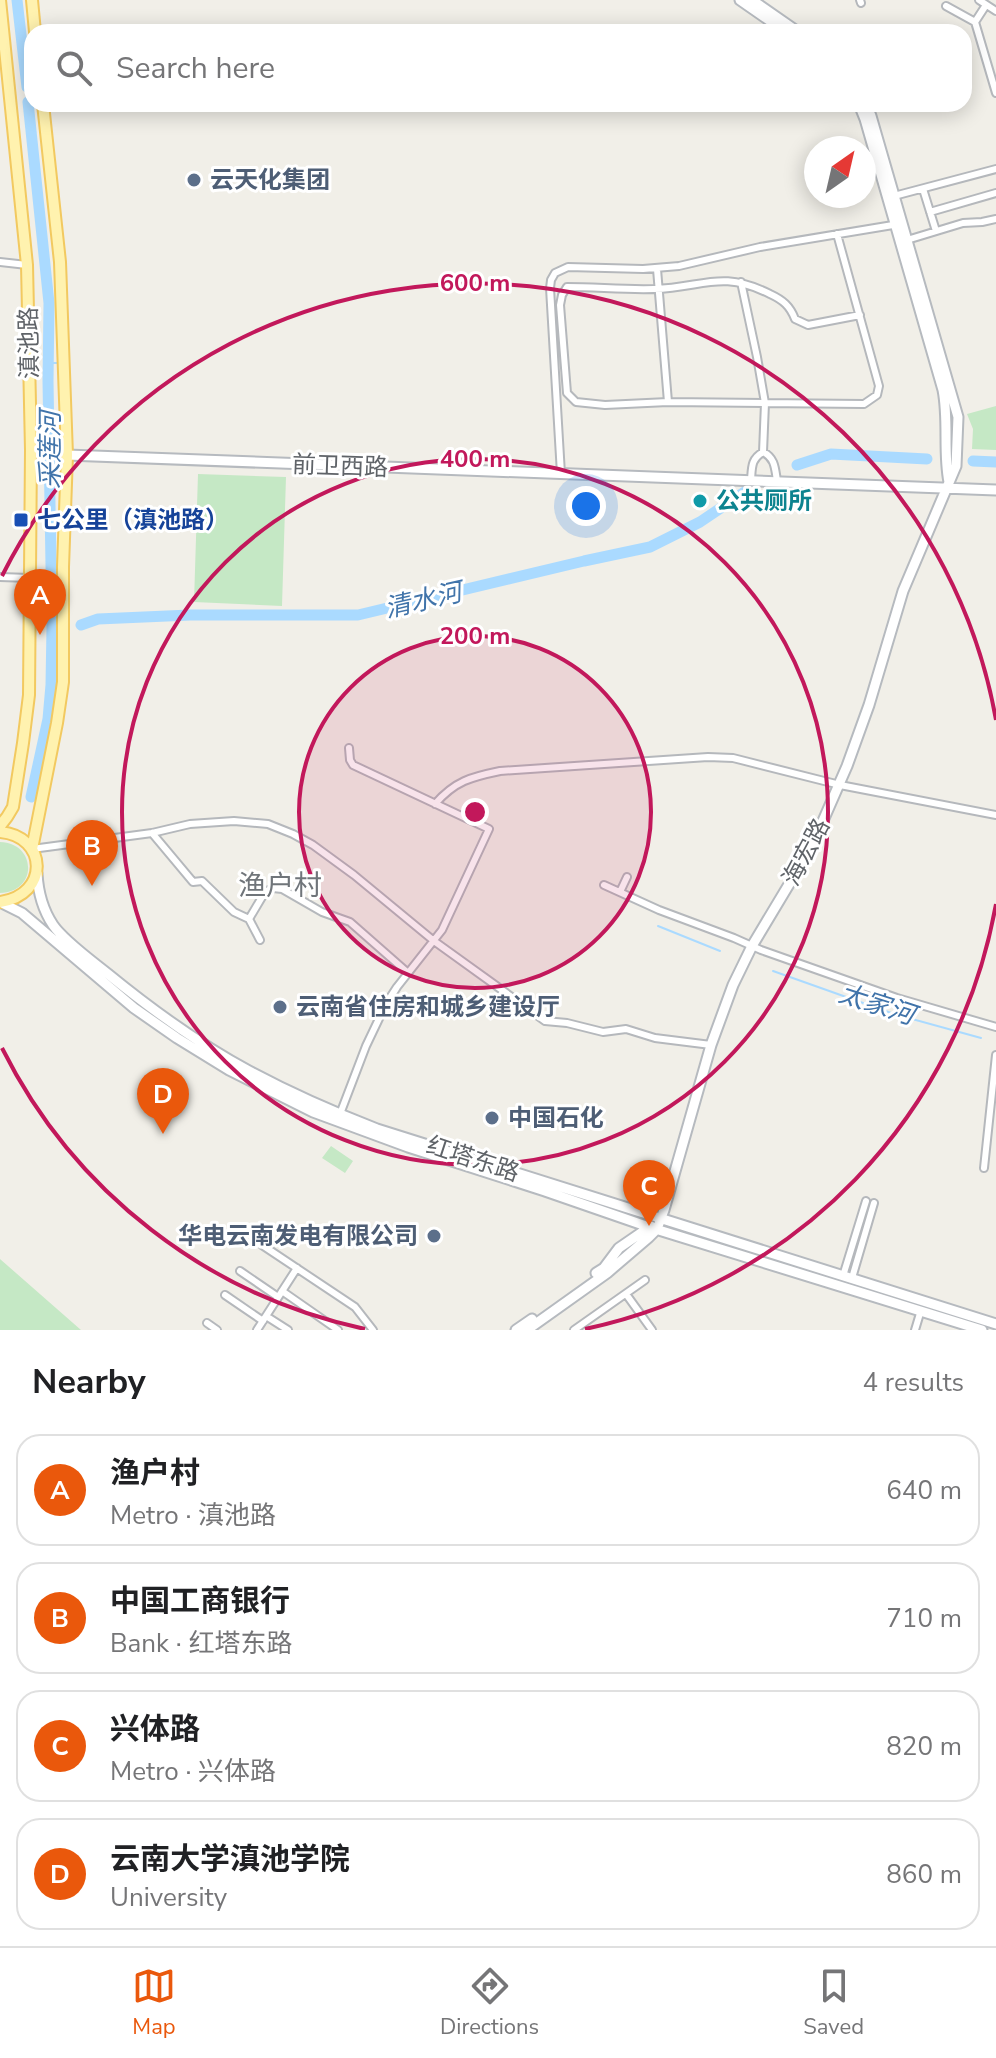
<!DOCTYPE html>
<html lang="en">
<head>
<meta charset="utf-8">
<style>
  :root { --surface:#fff; --page:#f6f6f6; --text:#202124; --muted:#757577; --line:#e0e0e0; --accent:#ea580c }
  body { margin:0; font-family:"Nunito Sans","Noto Sans SC",sans-serif; background:var(--page); color:var(--text) }
  .compass { position:absolute; left:804px; top:136px; width:72px; height:72px; border-radius:50%; background:var(--surface); box-shadow:0 4px 20px #0003; rotate:34deg }
  .you { position:absolute; left:586px; top:506px; width:28px; height:28px; margin:-20px; border:6px solid #fff; border-radius:50%; background:#1a73e8; box-shadow:0 0 0 12px #1a73e833 }
  .badge { display:grid; place-items:center; width:52px; height:52px; border-radius:50%; background:var(--accent); color:#fff; font-size:26px; font-weight:700 }
  .pin { position:absolute; translate:-50% -66px; filter:drop-shadow(0 2px 4px #0008) }
  .pin::after { content:''; position:absolute; top:42px; width:28px; height:24px; background:inherit; clip-path:polygon(0 0,100% 0,50% 100%) }
  .list { margin:0; padding:0; list-style:none }
  h2 { display:flex; justify-content:space-between; align-items:center; height:104px; margin:0; padding:0 32px; font-size:34px }
  h2 small { font-size:26px; font-weight:400; color:var(--muted) }
  .list li { display:grid; grid-template-columns:52px 1fr auto; gap:24px; align-items:center; box-sizing:border-box; height:112px; margin:0 16px 16px; padding:0 16px; border:2px solid var(--line); border-radius:24px }
  .list b { display:block; font-size:30px; white-space:nowrap }
  .list p { margin:0; font-size:26px; white-space:nowrap; color:var(--muted) }
  .list em { font-size:26px; font-style:normal; color:var(--muted) }
  .icon { flex:none; width:44px; height:44px; fill:none; stroke:currentColor; stroke-width:2; stroke-linecap:round; stroke-linejoin:round }
  .map { position:relative; flex:none; width:996px; height:1330px; overflow:hidden }
  .search { position:absolute; background:var(--surface); box-shadow:0 4px 20px #0003; left:24px; right:24px; top:24px; height:88px; display:flex; align-items:center; gap:20px; box-sizing:border-box; padding:0 28px; border-radius:24px; color:var(--muted); font-size:30px }
  .sheet { height:616px; background:var(--surface) }
  nav { display:flex; justify-content:space-around; align-items:center; box-sizing:border-box; height:112px; border-top:2px solid var(--line); background:var(--surface); font-size:22px; color:var(--muted) }
  nav a { display:grid; justify-items:center; gap:4px }
  nav .on { color:var(--accent) }
  .map>svg:first-child { display:block }
</style>
</head>
<body>
<div class="map">
<svg width="996" height="1330" viewBox="0 0 996 1330">
  <rect width="100%" height="100%" fill="#f1efe8"/>
  <path fill="#c5e8c5" d="M 996,406 L 996,450 L 972,449 L 973,429 L 967,414 Z
    M 198,474 L 286,477 L 282,606 L 194,602 Z
    M 0,842 C 37,843 38,892 0,893 Z
    M 331,1146 L 353,1161 L 345,1173 L 322,1158 Z
    M 0,1259 L 81,1330 L 0,1330 Z"/>
  <g fill="none" stroke-linecap="round" stroke-linejoin="round">
    <path stroke="#aadaff" stroke-width="2" d="M 48,363 L 59,363
      M 658,926 L 720,951
      M 773,971 L 894,1014 L 981,1038"/>
    <path stroke="#aadaff" stroke-width="11" d="M 17,0 L 27,87
      M 28,102 L 49,303 L 48,381 L 52,627 L 51,685 L 48,719 L 31,797
      M 973,461 L 996,462
      M 797,465 L 831,454 L 927,459
      M 81,625 L 98,619 L 190,615 L 358,615 L 584,561 L 650,547 L 700,522 L 746,491"/>
    <g stroke="#b5b8bc" stroke-width="10">
      <path id="street" d="M 860,0 L 861,3
        M 979,0 L 996,11
        M 986,5 L 975,22 L 996,93
        M 946,6 L 975,22
        M 923,189 L 936,231
        M 894,196 L 996,169
        M 930,212 L 996,193
        M 837,234 L 879,386 L 877,395 L 864,404 L 668,402 L 605,405 L 576,402 L 567,393 L 560,305 L 562,295 L 567,287 C 596,287 625,290 654,289 C 703,288 720,269 770,294 C 783,300 790,306 795,319 L 808,325 L 860,315
        M 907,240 L 963,223 L 982,222 L 996,219
        M 0,262 L 27,265
        M 657,269 L 668,402
        M 741,282 L 757,357 L 765,403 L 763,452
        M 561,474 L 550,288 L 551,280 L 555,273 L 568,267 L 643,269 L 679,266 L 760,247 L 899,224
        M 751,480 C 752,467 751,459 763,452 C 775,458 775,468 777,481
        M 0,577 L 30,578
        M 435,804 C 455,781 471,777 500,771 L 708,757 L 733,758 L 840,785 L 996,815
        M 152,833 L 193,882 L 202,881 L 234,912 L 249,919 L 260,940
        M 32,849 L 152,833 L 190,824 L 234,821 L 268,824 L 293,834 L 313,845 L 354,875 L 434,941 L 545,1021 L 567,1023 L 603,1032 L 626,1029 L 655,1038 L 711,1045
        M 604,885 L 659,910 L 734,938 L 761,950 L 897,998 L 996,1027
        M 620,892 L 627,877
        M 249,919 L 265,892 L 273,888 L 282,889 L 322,912 L 350,922 L 408,973
        M 340,1114 L 366,1046 L 386,1004 L 397,987 L 442,930 L 489,829 L 353,765 L 350,760 L 349,748
        M 984,1168 L 996,1055
        M 262,1245 L 355,1307 L 373,1330
        M 240,1271 L 278,1297
        M 843,1276 L 866,1201
        M 852,1278 L 874,1203
        M 282,1291 L 338,1330
        M 626,1294 L 652,1330
        M 225,1295 L 263,1321
        M 266,1316 L 288,1330
        M 207,1323 L 217,1330
        M 257,1330 L 297,1268
        M 574,1330 L 645,1280
        M 915,1330 L 921,1310"/>
    </g>
    <g stroke="#b6babf" stroke-width="13">
      <path id="secondary" d="M 740,0 L 786,32
        M 752,0 L 798,32
        M 859,104 L 865,119 L 943,390 C 949,421 943,452 949,482
        M 67,455 L 996,490
        M 37,873 C 38,892 43,910 53,925 C 64,941 92,961 108,974 C 152,1010 199,1044 249,1071 C 290,1093 333,1112 377,1129 L 996,1324
        M 0,902 L 22,913 L 134,1008 L 177,1038 L 229,1070 L 313,1112 L 408,1147 L 545,1191 L 649,1227 L 982,1330
        M 596,1273 L 604,1268 L 619,1248 L 651,1226
        M 516,1330 L 532,1319
        M 527,1330 L 607,1273 L 649,1237 L 657,1229 L 664,1210 L 711,1045 L 733,985 L 752,946 L 812,846 L 847,766 L 869,705 L 903,591 L 956,466 L 958,417 L 871,116 L 866,104"/>
    </g>
    <g stroke="#f2c960" stroke-width="14">
      <path id="primary" d="M 32,0 L 35,32
        M 0,826 L 7,817 L 13,807 L 23,743 L 29,695 L 31,450 L 27,265 L 0,0
        M 0,832 C 48,836 50,895 0,902
        M 32,849 L 57,723 L 63,682 L 63,567 L 67,455 L 60,262 L 43,104"/>
    </g>
    <use href="#street" stroke="#fff" stroke-width="6"/>
    <use href="#secondary" stroke="#fff" stroke-width="9"/>
    <use href="#primary" stroke="#fff2af" stroke-width="10"/>
  </g>
  <circle cx="475" cy="812" r="176" fill="#c2185b" fill-opacity=".12"/>
  <g fill="none" stroke="#c2185b" stroke-width="4">
    <circle cx="475" cy="812" r="176"/>
    <circle cx="475" cy="812" r="353"/>
    <path d="M996 904A529 529 0 0 1 585 1329M365 1329A529 529 0 0 1 2 1048M2 576A529 529 0 0 1 996 720"/>
  </g>
  <g fill="#5c6f8a" stroke="#fff" stroke-width="3">
    <circle cx="194" cy="180" r="8"/>
    <circle cx="280" cy="1007" r="8"/>
    <circle cx="492" cy="1118" r="8"/>
    <circle cx="434" cy="1236" r="8"/>
  </g>
  <circle fill="#0f9aa8" stroke="#fff" stroke-width="3" cx="700" cy="501" r="8"/>
  <rect fill="#1a4fb4" stroke="#fff" stroke-width="3" x="13" y="512" width="16" height="16" rx="4"/>
  <g text-anchor="middle" stroke-width="6" stroke-linejoin="round" paint-order="stroke">
    <g font-size="24" font-weight="bold" fill="#4e5e75" stroke="#fff" text-anchor="start">
      <text x="210" y="188">云天化集团</text>
      <text x="296" y="1015">云南省住房和城乡建设厅</text>
      <text x="508" y="1126">中国石化</text>
      <text x="418" y="1244" text-anchor="end">华电云南发电有限公司</text>
    </g>
    <g font-size="24" fill="#5f6368" stroke="#fff">
      <text transform="translate(29 343) rotate(-91)" y="8">滇池路</text>
      <text transform="translate(340 466) rotate(2)" y="8">前卫西路</text>
      <text transform="translate(806 852) rotate(-62)" y="8">海宏路</text>
      <text transform="translate(473 1159) rotate(18)" y="8">红塔东路</text>
    </g>
    <g font-size="24" font-weight="bold" fill="#0d838f" stroke="#fff" text-anchor="start">
      <text x="716" y="509">公共厕所</text>
    </g>
    <g font-size="24" font-weight="bold" fill="#164399" stroke="#fff" text-anchor="start">
      <text x="37" y="528">七公里（滇池路）</text>
    </g>
    <g font-size="26" font-style="italic" fill="#4174aa" stroke="#fff">
      <text transform="translate(50 450) rotate(-90)" y="9">采莲河</text>
      <text transform="translate(423 600) rotate(-13)" y="9">清水河</text>
      <text transform="translate(877 1004) rotate(18)" y="9">太家河</text>
    </g>
    <g font-size="28" fill="#70757a" stroke="#fff">
      <text x="280" y="895">渔户村</text>
    </g>
  </g>
  <circle cx="475" cy="812" r="12" fill="#c2185b" stroke="#fff" stroke-width="4"/>
  <g font-size="24" text-anchor="middle" font-weight="bold" fill="#c2185b" stroke="#fff" stroke-width="6" stroke-linejoin="round" paint-order="stroke">
    <text x="475" y="291">600 m</text>
    <text x="475" y="467">400 m</text>
    <text x="475" y="644">200 m</text>
  </g>
</svg>
<svg class="compass" viewBox="-18 -18 36 36"><path d="M0-13l5 13h-10z" fill="#e53935"/><path d="M0 13l5-13h-10z" fill="#757577"/></svg>
<div class="you"></div>
<div class="pin badge" style="left:40px;top:635px">A</div>
<div class="pin badge" style="left:92px;top:886px">B</div>
<div class="pin badge" style="left:649px;top:1226px">C</div>
<div class="pin badge" style="left:163px;top:1134px">D</div>
<div class="search"><svg class="icon" aria-label="search" viewBox="0 0 24 24"><circle cx="10" cy="10" r="6"/><path d="M15 15l6 6"/></svg>Search here</div>
</div>
<section class="sheet">
<h2>Nearby<small>4 results</small></h2>
<ul class="list">
<li><span class="badge">A</span><div><b>渔户村</b><p>Metro · 滇池路</p></div><em>640 m</em></li>
<li><span class="badge">B</span><div><b>中国工商银行</b><p>Bank · 红塔东路</p></div><em>710 m</em></li>
<li><span class="badge">C</span><div><b>兴体路</b><p>Metro · 兴体路</p></div><em>820 m</em></li>
<li><span class="badge">D</span><div><b>云南大学滇池学院</b><p>University</p></div><em>860 m</em></li>
</ul>
</section>
<nav>
<a class="on"><svg class="icon" aria-label="map" viewBox="0 0 24 24"><path d="M3 6l6-2 6 2 6-2v14l-6 2-6-2-6 2zM9 4v14M15 6v14"/></svg>Map</a>
<a><svg class="icon" aria-label="directions" viewBox="0 0 24 24"><path d="M12 3l9 9-9 9-9-9zM9 14v-3h6M13 9l2 2-2 2"/></svg>Directions</a>
<a><svg class="icon" aria-label="saved" viewBox="0 0 24 24"><path d="M7 4h10v16l-5-4-5 4z"/></svg>Saved</a>
</nav>
</body>
</html>
